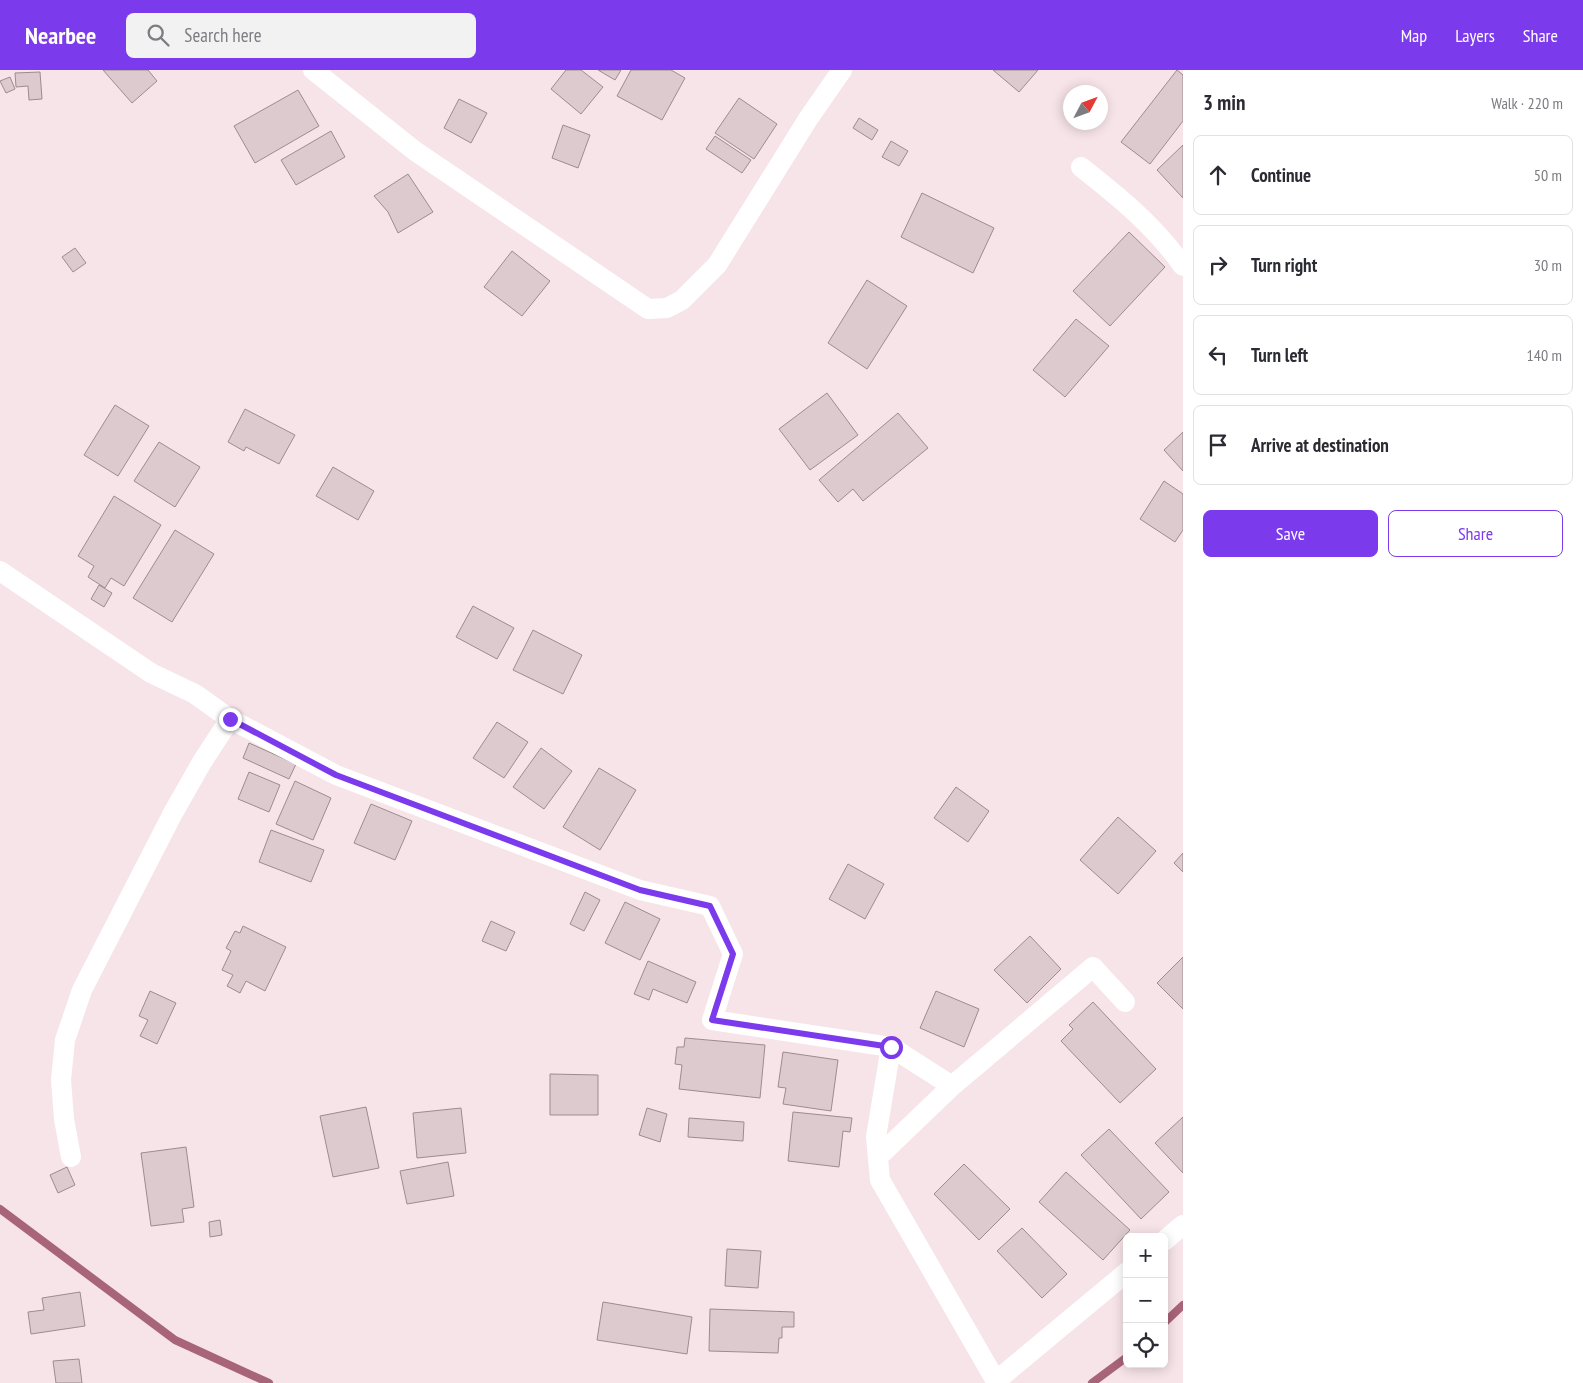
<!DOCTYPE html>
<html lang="en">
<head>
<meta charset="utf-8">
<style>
  :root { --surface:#fff; --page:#f2f2f3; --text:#2b2b33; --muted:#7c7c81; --line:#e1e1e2; --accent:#7c3aed }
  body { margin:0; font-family:"PT Sans Narrow",sans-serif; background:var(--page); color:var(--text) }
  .controls { position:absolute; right:15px; bottom:15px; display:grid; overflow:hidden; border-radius:8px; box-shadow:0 2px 12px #0003 }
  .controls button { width:45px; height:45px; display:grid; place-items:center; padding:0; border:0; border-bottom:1px solid var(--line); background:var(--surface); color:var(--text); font:25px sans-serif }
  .compass { position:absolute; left:1063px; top:15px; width:45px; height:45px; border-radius:50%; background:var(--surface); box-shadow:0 2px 12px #0003; rotate:49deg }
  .stop { position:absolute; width:15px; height:15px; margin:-11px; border:4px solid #7c3aed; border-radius:50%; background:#fff }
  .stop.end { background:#7c3aed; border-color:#fff; box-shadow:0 1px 5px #0008 }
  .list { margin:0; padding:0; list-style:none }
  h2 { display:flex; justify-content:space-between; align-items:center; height:65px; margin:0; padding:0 20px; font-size:21px }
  h2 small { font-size:16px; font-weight:400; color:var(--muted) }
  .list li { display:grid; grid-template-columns:32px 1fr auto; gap:15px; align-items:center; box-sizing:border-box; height:80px; margin:0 10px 10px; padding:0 10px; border:1px solid var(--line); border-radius:8px }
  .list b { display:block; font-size:19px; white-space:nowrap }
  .list em { font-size:16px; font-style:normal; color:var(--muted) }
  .actions { display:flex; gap:10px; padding:15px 20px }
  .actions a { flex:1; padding:11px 0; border:1px solid var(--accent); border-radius:8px; text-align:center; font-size:18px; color:var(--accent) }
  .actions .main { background:var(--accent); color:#fff }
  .icon { flex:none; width:28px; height:28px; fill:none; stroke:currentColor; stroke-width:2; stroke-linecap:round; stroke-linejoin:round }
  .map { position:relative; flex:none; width:1183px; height:1313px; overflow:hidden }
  header { display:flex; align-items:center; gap:30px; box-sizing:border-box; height:70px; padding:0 25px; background:var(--accent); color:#fff }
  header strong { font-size:24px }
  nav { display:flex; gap:28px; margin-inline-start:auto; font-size:18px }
  .search { width:350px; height:45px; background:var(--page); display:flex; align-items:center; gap:12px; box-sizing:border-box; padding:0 18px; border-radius:8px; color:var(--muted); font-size:19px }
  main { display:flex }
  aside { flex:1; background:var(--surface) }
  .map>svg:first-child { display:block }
</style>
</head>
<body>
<header>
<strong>Nearbee</strong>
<div class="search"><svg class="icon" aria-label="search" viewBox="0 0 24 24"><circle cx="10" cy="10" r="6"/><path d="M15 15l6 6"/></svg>Search here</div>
<nav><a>Map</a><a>Layers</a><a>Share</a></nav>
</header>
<main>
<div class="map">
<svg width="1183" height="1313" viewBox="0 0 1183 1313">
  <rect width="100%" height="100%" fill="#f7e4e8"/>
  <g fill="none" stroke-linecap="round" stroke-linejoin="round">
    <path stroke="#a86479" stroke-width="8" d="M 0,1139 L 175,1270 L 269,1313
      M 1164,1253 L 1183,1235
      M 1092,1313 L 1127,1287"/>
  </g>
  <path fill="#dccace" stroke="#9d8b90" d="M 103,0 L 148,0 L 157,11 L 132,33 Z
    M 566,0 L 581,0 L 603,17 L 581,44 L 551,19 Z
    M 598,0 L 621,0 L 615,10 Z
    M 631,0 L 671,0 L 685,8 L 662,50 L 617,26 Z
    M 993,0 L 1038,0 L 1019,22 Z
    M 1177,0 L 1183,5 L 1183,51 L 1150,94 L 1121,72 Z
    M 40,2 L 42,29 L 29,30 L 28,16 L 16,17 L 15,3 Z
    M 10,7 L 15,19 L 6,23 L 0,11 Z
    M 298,20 L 319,56 L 255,93 L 234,56 Z
    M 739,28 L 777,54 L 754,89 L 715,63 Z
    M 459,29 L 487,43 L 471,73 L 444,58 Z
    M 859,48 L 878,60 L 872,70 L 853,58 Z
    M 563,55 L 590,65 L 578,98 L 552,88 Z
    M 331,61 L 345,87 L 296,115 L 281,90 Z
    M 715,66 L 751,90 L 742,103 L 706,79 Z
    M 891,71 L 908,81 L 899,96 L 882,87 Z
    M 1183,75 L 1183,128 L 1157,100 Z
    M 408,104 L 433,142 L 398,163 L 388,142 L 374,126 Z
    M 922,123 L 994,158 L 973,203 L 901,167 Z
    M 1129,162 L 1165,197 L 1110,256 L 1073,221 Z
    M 75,178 L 86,193 L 73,202 L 62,187 Z
    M 512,181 L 550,211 L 522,246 L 484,217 Z
    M 867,210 L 907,236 L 867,299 L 828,273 Z
    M 1076,249 L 1109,276 L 1065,327 L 1033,300 Z
    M 827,323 L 858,365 L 810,400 L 779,359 Z
    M 115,335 L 149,356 L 118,406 L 84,385 Z
    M 245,339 L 295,365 L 279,394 L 246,377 L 244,381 L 228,372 Z
    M 898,343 L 928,378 L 863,431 L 853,419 L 838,432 L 819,410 Z
    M 1183,362 L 1183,401 L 1164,380 Z
    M 159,372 L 200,397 L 175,437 L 134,411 Z
    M 333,397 L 374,421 L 358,450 L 316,426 Z
    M 1164,411 L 1183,424 L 1183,460 L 1175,472 L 1140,449 Z
    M 114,426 L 161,455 L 124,516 L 111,508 L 105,518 L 88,507 L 94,496 L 78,486 Z
    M 175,460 L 214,484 L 172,552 L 133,528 Z
    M 99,515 L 112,523 L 104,537 L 91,529 Z
    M 473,536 L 514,558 L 497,589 L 456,567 Z
    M 533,560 L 582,585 L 563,624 L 513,600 Z
    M 497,652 L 528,672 L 504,708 L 473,688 Z
    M 249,673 L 296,694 L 289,709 L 243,688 Z
    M 541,678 L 572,701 L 544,739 L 513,717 Z
    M 599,698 L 636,720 L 600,780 L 563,757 Z
    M 249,702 L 280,715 L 269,742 L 238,729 Z
    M 295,711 L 331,728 L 313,770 L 276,754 Z
    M 956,717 L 989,741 L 968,772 L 934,748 Z
    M 371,734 L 412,751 L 395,790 L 354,773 Z
    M 1118,747 L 1156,781 L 1118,824 L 1080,790 Z
    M 271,760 L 324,780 L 311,812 L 259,792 Z
    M 1183,783 L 1183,802 L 1174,793 Z
    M 848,794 L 884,814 L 865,849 L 829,829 Z
    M 585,822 L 600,830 L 584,861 L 570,854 Z
    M 625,832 L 660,849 L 640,890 L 605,873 Z
    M 491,851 L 515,862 L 506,881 L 482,871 Z
    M 243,856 L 286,877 L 265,921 L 246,911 L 240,923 L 227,916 L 233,905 L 222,900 L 231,881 L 226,878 L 235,861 L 240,863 Z
    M 1030,866 L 1061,899 L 1027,933 L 994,900 Z
    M 1183,887 L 1183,939 L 1157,913 Z
    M 648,891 L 696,912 L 687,933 L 653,919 L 649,930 L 634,924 Z
    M 150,921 L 176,933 L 157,974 L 140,966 L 148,950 L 139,946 Z
    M 936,921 L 979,939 L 964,977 L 920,958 Z
    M 1093,932 L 1156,999 L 1120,1033 L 1061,971 L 1073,959 L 1069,955 Z
    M 685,968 L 765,975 L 760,1028 L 679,1019 L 682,995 L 675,994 L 677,977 L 684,977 Z
    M 783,982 L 838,990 L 831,1041 L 783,1034 L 786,1018 L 778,1017 Z
    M 550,1004 L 598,1005 L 598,1045 L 550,1045 Z
    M 366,1037 L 379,1098 L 333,1107 L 320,1046 Z
    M 461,1038 L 466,1083 L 417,1088 L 413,1043 Z
    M 647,1038 L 667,1044 L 660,1072 L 639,1065 Z
    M 793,1042 L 852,1048 L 850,1062 L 843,1061 L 839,1097 L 788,1091 Z
    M 1183,1047 L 1183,1103 L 1155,1073 Z
    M 689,1048 L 744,1052 L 743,1071 L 688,1067 Z
    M 1109,1059 L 1169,1122 L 1141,1149 L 1081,1085 Z
    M 186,1077 L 194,1137 L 182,1139 L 184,1152 L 151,1156 L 141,1083 Z
    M 448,1092 L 454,1126 L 407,1134 L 400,1101 Z
    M 964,1094 L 1010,1139 L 979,1170 L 934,1124 Z
    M 67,1097 L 75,1115 L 58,1123 L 50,1105 Z
    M 1066,1102 L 1130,1160 L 1103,1190 L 1039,1132 Z
    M 220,1150 L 222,1165 L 210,1167 L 209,1152 Z
    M 1022,1158 L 1067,1204 L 1042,1228 L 997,1181 Z
    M 727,1179 L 761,1181 L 758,1218 L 725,1216 Z
    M 80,1222 L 85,1256 L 31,1264 L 28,1242 L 44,1240 L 42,1228 Z
    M 603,1232 L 692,1247 L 687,1284 L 597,1270 Z
    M 710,1239 L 794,1242 L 794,1257 L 782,1257 L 782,1268 L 779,1268 L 778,1283 L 709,1281 Z
    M 79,1289 L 82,1313 L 56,1313 L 53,1291 Z"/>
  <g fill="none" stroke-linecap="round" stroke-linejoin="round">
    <path stroke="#fff" stroke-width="20" d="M 313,0 L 415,81 L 648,239 L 667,238 L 682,230 L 717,195 L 808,49 L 842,0
      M 1081,97 C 1120,128 1154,155 1183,196
      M 0,501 L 151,603 L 195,624 L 230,649 L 336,705 L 640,820 L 710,836 L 733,884 L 712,950 L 891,977 L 876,1067 L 880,1110 L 997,1313
      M 952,1016 L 1093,897 L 1125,932
      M 71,1087 L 64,1049 L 61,1010 L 65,970 L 82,920 L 173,743 L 202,692 L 230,649
      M 878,1087 L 952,1016 L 891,977
      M 1164,1171 L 1183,1155
      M 996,1311 L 1127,1202"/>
  </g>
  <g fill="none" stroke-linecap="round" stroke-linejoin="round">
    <path stroke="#7c3aed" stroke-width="6" d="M 230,649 L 336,705 L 640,820 L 710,836 L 733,884 L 712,950 L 891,977"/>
  </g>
</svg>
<div class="controls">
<button>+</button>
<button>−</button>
<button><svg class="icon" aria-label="locate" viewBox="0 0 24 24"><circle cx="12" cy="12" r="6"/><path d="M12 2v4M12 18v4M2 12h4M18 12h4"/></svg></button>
</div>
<svg class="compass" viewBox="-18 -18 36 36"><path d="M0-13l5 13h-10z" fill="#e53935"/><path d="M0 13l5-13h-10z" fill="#7c7c81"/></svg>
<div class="stop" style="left:891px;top:977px"></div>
<div class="stop end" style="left:230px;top:649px"></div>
</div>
<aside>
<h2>3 min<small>Walk · 220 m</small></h2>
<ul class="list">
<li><svg class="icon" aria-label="ahead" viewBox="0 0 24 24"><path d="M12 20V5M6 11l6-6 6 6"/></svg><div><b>Continue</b></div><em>50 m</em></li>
<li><svg class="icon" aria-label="right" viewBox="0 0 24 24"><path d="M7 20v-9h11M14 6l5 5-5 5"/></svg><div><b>Turn right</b></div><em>30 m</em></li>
<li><svg class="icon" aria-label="left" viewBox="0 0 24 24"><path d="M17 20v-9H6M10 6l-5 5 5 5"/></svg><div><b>Turn left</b></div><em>140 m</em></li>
<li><svg class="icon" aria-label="arrive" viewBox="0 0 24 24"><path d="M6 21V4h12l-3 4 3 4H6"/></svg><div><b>Arrive at destination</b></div></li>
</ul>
<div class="actions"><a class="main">Save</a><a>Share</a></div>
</aside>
</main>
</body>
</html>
